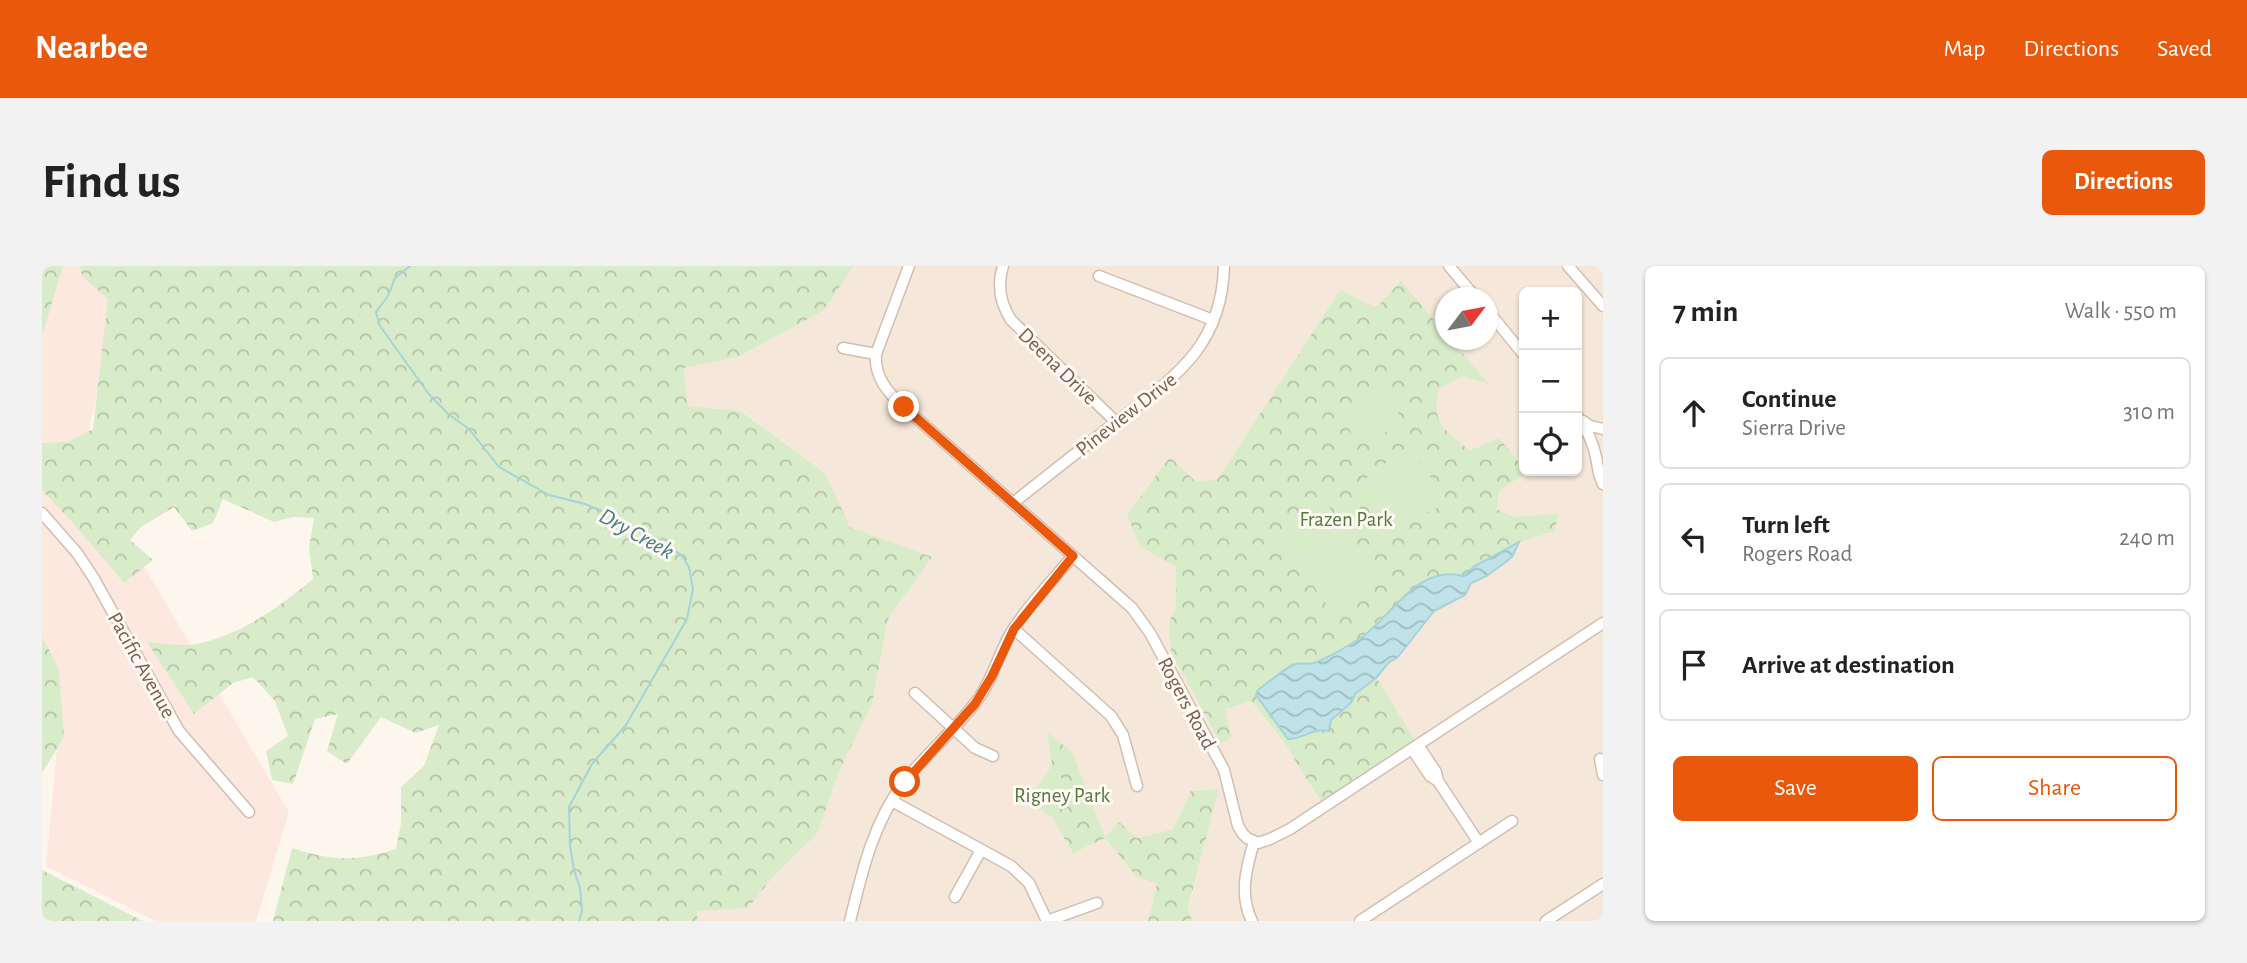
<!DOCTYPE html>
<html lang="en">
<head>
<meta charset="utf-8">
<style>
  :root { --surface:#fff; --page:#f2f2f2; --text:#222; --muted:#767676; --line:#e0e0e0; --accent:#ea580c }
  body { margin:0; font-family:"Alegreya Sans",sans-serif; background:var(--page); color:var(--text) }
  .controls { position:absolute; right:21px; top:21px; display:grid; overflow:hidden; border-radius:10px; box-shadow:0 2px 5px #0004 }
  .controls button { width:63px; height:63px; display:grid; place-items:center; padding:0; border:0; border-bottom:2px solid var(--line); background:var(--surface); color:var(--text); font:35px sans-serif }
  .compass { position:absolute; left:1393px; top:21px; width:63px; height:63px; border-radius:50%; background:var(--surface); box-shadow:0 2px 5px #0004; rotate:58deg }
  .stop { position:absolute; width:21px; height:21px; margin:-16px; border:5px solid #ea580c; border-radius:50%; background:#fff }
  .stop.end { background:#ea580c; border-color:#fff; box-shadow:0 2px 7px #0008 }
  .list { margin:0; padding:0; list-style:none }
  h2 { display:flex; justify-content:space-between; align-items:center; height:91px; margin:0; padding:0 28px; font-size:30px }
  h2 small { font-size:23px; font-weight:400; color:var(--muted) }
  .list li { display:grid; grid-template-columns:46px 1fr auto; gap:21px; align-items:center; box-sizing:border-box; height:112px; margin:0 14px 14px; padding:0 14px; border:2px solid var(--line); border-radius:10px }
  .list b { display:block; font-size:26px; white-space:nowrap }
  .list p { margin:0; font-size:23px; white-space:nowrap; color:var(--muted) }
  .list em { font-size:23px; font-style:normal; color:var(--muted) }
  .actions { display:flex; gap:14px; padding:21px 28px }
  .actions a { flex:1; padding:16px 0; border:2px solid var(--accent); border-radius:10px; text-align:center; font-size:24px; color:var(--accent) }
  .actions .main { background:var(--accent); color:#fff }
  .icon { flex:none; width:38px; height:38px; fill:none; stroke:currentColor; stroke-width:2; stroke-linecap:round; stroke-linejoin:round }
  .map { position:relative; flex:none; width:1561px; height:655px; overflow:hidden; border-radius:10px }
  header { display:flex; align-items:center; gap:42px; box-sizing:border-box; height:98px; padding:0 35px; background:var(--accent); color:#fff }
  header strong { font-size:33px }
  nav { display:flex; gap:38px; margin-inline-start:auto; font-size:24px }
  .intro { display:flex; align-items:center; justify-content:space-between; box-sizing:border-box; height:168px; padding:0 42px }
  h1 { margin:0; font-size:49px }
  .button { padding:18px 32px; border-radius:10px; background:var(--accent); color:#fff; font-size:24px; font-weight:700 }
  main { display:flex; gap:42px; padding:0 42px }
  aside { flex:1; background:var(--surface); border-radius:10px; box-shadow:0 2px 5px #0004 }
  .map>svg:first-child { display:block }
</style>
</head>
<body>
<header>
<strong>Nearbee</strong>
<nav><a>Map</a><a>Directions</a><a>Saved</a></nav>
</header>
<div class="intro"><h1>Find us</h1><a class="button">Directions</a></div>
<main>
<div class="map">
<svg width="1561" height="655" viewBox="0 0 1561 655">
  <defs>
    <pattern id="forest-crowns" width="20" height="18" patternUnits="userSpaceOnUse" patternTransform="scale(1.75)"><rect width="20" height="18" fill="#d8ecc9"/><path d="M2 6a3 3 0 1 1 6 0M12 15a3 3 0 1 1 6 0" fill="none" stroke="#b4c2a5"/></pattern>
    <pattern id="water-waves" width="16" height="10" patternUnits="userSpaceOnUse" patternTransform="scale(1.75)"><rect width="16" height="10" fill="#bfe3e8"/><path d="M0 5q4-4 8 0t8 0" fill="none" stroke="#a0bbbe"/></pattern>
  </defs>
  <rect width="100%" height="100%" fill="#fdf6ec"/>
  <path fill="#f5e8da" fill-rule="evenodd" d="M 812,0 L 1561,0 L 1561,655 L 1150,655 L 1146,643 L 1177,523 L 1149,525 L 1131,563 L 1095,572 L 1115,618 L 1106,655 L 655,655 L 655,645 L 706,642 L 731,611 L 775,568 L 798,503 L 830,438 L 846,353 L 889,291 L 808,261 L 783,207 L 700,145 L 646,140 L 642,102 L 696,91 L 781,45 ZM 1482,26 L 1535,26 L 1535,205 L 1482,205 ZM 1404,32 L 1446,32 L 1446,74 L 1404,74 ZM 1477,276 L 1470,291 L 1445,310 L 1429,317 L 1423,329 L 1393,345 L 1355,392 L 1347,396 L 1334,412 L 1281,540 L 1241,475 L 1209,435 ZM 1010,499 L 1031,587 L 1010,552 L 986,534 Z"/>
  <path fill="#fde8e0" d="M 0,0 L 84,0 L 40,195 L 247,546 L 214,655 L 114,655 L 4,600 L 16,471 L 0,423 Z"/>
  <path fill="url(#forest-crowns)" d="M 0,0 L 21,0 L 0,70 Z
    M 38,0 L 812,0 L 781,45 L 696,91 L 642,102 L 646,140 L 699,145 L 783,207 L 808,261 L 890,291 L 846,353 L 830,438 L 798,503 L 775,568 L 731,611 L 706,642 L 655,645 L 655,655 L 231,655 L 250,582 C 292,595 312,596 354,583 L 359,557 L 359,521 L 382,500 L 397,459 L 374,467 L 339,451 L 305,498 L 285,485 L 296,448 L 273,453 L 251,518 L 230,514 L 224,485 L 246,470 L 233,435 L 211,411 L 191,417 L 152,448 L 105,376 C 121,377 140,381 155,378 C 199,369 237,341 271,313 L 267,282 L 272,252 L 251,251 L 232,256 L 181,233 L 171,257 L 150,265 L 132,241 L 99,261 L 88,274 L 111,294 L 82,317 L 29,255 L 0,224 L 0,177 L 26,176 L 51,163 L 66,33 L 40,10 Z
    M 1359,15 L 1403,67 L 1404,74 L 1409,74 L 1447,118 L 1420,110 L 1397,123 C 1388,157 1404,165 1428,185 L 1457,172 L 1485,206 L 1457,225 L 1454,243 L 1471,251 L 1516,248 L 1513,265 L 1477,276 L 1470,291 L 1445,310 L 1429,317 L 1423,329 L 1392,345 L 1355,392 L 1347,396 L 1334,411 L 1376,479 L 1282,541 L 1241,475 L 1209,435 L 1183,443 L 1190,470 L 1179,478 L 1129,386 L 1127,356 L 1134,341 L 1134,301 L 1098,280 L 1085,249 L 1128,191 L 1154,216 L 1176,213 L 1298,24 L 1334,42 Z
    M 0,371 L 17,402 L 22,471 L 0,507 Z
    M 1005,466 L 1030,486 L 1063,571 L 1077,556 L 1095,572 L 1131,563 L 1149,525 L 1177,523 L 1146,642 L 1150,655 L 1106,655 L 1115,618 L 1094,610 L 1063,572 L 1031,587 L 1010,552 L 986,534 L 1010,499 Z
    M 0,604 L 101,655 L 0,655 Z"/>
  <path fill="#d8ecc9" d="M 1348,117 L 1361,162 L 1311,173 C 1296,141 1318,124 1348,117 Z
    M 1367,179 L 1405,236 C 1384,250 1354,260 1333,240 C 1327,235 1322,224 1318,217 Z
    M 1285,237 L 1302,267 L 1306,285 L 1322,294 L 1337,312 L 1299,346 L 1287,342 L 1242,278 L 1245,268 Z
    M 1014,507 L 1023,515 L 1009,530 L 1000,522 Z"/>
  <path fill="url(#water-waves)" stroke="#a5d3da" stroke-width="2" d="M 1477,276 L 1470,291 L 1445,310 L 1429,317 L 1423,329 L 1392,345 L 1355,392 L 1347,396 L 1334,412 L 1313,428 L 1309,437 L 1289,454 L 1287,465 C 1272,461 1262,473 1246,473 L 1214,429 L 1216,424 C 1227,416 1239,405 1251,399 C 1258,396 1265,399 1272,397 C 1288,391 1306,380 1320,371 C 1351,349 1375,298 1422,310 L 1431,301 Z"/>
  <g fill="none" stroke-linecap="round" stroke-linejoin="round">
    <path stroke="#a5d3da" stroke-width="2" d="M 368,0 L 353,12 L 346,30 L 334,46 L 338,60 L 386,127 L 406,148 L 427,163 L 457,201 L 507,229 L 543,238 L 578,253 L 598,266 L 613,271 L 639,289 L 647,301 L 651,323 L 645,353 L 584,459 L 550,498 L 527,541 L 528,580 L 532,604 L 538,622 L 540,645 L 537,655"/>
    <g stroke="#d1beb0" stroke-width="13">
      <path id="minor" d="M 867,0 L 834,88 C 832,111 846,127 862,141 L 1073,327 L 1090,342 L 1108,367 L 1182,504 L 1196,560 L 1201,568 L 1205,572 L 1216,577 L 1228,573 L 1248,563 L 1561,357
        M 961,0 C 955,19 958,37 969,54 L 1074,156
        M 1407,0 L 1434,32
        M 1526,0 L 1561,40
        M 1057,10 L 1171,54
        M 1446,45 L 1482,89
        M 801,82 L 834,88
        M 1535,150 C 1544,162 1551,176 1554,191 C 1556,201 1556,209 1561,218
        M 1541,155 L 1548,160 L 1561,163
        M 971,237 C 1005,210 1039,183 1073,157 C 1131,112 1180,82 1182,0
        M 0,247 L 35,287 L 51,311 L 137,465 L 207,546
        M 972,363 L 1069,450 L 1081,469 L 1095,520
        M 873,427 L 933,482 L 951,490
        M 1376,479 L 1394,506 L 1396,515 L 1437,577
        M 1370,483 L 1388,510 L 1396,515
        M 1558,493 L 1561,509
        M 850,535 L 969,600 L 987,617 L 1005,655 L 1055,637
        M 913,631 L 939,584
        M 808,655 C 820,606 831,557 862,516 C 884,488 912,465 934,436 C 951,414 956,388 970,365 C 987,338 1011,314 1031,290
        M 1210,655 C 1197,630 1204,602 1212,576
        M 1318,655 L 1470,555
        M 1504,655 L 1561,618"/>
    </g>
    <use href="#minor" stroke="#fff" stroke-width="10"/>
  </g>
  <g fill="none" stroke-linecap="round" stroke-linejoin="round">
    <path stroke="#ea580c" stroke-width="9" d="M 862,141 L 1031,290 L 972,363 L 950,410 L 933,438 L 863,516"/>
  </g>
  <g text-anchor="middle" stroke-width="6" stroke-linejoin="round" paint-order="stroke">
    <g font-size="21" fill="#7a5c4d" stroke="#fffaf3">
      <text transform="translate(1016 100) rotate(44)" y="7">Deena Drive</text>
      <text transform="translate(1084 148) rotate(-38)" y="7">Pineview Drive</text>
      <text transform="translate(100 399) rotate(61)" y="7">Pacific Avenue</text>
      <text transform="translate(1145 437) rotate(62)" y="7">Rogers Road</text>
    </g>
    <g font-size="21" fill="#537a41" stroke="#fffaf3">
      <text x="1304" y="260">Frazen Park</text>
      <text x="1020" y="536">Rigney Park</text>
    </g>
    <g font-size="23" font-style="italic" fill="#437c86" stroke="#fffaf3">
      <text transform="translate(595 267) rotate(29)" y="8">Dry Creek</text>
    </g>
  </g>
</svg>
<div class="controls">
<button>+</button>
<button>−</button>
<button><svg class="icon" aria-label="locate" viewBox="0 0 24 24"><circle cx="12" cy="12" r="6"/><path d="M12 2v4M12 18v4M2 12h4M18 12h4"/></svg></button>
</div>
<svg class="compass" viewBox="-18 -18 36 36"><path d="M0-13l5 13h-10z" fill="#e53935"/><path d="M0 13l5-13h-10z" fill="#767676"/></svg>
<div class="stop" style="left:863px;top:516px"></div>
<div class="stop end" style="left:862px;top:141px"></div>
</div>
<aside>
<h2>7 min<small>Walk · 550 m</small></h2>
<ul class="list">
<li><svg class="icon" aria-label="ahead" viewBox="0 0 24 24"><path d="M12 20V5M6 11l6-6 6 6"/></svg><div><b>Continue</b><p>Sierra Drive</p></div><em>310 m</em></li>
<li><svg class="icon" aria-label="left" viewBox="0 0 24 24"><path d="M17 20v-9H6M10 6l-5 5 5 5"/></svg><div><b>Turn left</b><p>Rogers Road</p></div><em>240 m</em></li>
<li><svg class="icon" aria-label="arrive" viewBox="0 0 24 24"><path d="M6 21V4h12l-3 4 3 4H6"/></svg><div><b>Arrive at destination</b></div></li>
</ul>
<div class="actions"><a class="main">Save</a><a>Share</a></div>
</aside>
</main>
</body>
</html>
